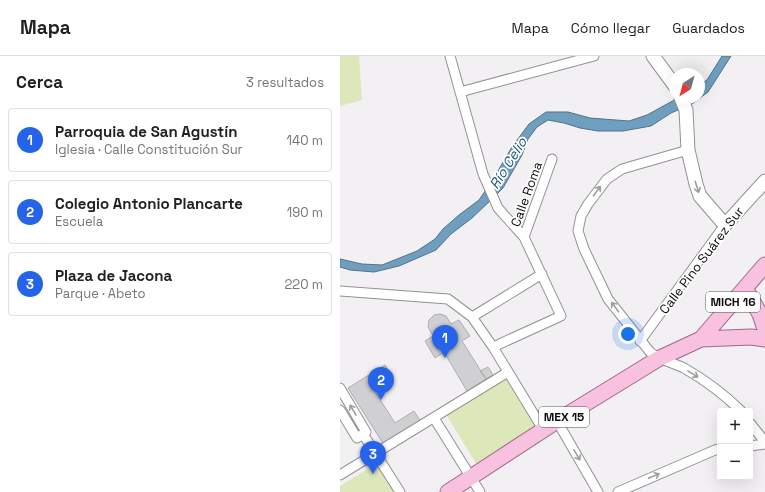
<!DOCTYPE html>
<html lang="es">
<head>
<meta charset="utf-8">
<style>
  :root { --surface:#fff; --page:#f2f2f2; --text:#202124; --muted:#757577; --line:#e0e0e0; --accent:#2563eb }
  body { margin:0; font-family:"Space Grotesk",sans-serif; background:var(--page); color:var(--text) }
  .controls { position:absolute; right:12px; bottom:12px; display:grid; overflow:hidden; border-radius:4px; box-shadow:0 4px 16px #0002 }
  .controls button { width:36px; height:36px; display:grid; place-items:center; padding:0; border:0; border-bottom:1px solid var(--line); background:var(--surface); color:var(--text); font:20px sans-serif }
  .compass { position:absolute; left:329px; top:12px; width:36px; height:36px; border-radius:50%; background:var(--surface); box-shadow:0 4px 16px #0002; rotate:216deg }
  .you { position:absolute; left:288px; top:278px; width:14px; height:14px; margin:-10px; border:3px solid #fff; border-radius:50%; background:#1a73e8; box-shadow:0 0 0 6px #1a73e833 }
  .badge { display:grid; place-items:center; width:26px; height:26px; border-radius:50%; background:var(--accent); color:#fff; font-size:13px; font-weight:700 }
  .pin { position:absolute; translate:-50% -33px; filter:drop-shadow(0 1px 2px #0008) }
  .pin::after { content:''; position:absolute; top:21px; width:14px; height:12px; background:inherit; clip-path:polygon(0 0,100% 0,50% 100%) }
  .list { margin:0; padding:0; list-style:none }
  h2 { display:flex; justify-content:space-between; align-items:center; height:52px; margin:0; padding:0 16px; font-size:17px }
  h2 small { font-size:13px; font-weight:400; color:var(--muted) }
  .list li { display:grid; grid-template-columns:26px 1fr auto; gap:12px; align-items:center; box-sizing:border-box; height:64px; margin:0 8px 8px; padding:0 8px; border:1px solid var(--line); border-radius:4px }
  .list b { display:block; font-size:15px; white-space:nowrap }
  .list p { margin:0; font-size:13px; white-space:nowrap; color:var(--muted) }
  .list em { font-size:13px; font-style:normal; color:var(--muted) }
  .map { position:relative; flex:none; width:425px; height:436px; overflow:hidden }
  header { display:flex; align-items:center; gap:24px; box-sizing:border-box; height:56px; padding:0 20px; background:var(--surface); border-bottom:1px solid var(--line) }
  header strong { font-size:19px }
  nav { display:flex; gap:22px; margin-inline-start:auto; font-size:14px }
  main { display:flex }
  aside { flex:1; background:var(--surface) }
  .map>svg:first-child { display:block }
</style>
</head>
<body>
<header>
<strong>Mapa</strong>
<nav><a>Mapa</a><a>Cómo llegar</a><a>Guardados</a></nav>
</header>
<main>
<aside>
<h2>Cerca<small>3 resultados</small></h2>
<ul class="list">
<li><span class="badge">1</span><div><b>Parroquia de San Agustín</b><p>Iglesia · Calle Constitución Sur</p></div><em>140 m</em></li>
<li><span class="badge">2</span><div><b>Colegio Antonio Plancarte</b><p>Escuela</p></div><em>190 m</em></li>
<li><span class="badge">3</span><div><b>Plaza de Jacona</b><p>Parque · Abeto</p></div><em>220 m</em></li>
</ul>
</aside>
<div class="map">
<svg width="425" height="436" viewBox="0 0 425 436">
  <rect width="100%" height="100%" fill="#f2f0f3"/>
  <path fill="#dce7ba" d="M 0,0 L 19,0 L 22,44 L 0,50 Z
    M 162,317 L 200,374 L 139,412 L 104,355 Z
    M 39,406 L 57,436 L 0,436 L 0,430 Z"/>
  <path fill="#6f9ebe" stroke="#527289" d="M 382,0 L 391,0 L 368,36 L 352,48 L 331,57 L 311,70 L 283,75 L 258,75 L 240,72 L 224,67 L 208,64 L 197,71 L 188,83 L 182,99 L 163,132 L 151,144 L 132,162 L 111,178 L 96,194 L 59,210 L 34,216 L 10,214 L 0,211 L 0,203 L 22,208 L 42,209 L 77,195 L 95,183 L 103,173 L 119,159 L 139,144 L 152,125 L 172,91 L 189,68 L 206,56 L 228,56 L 250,62 L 289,65 L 307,59 L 338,42 L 359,42 L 359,29 L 367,24 Z"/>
  <path fill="#d0d0d3" stroke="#aeadb0" d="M 100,258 L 106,260 L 111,268 L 119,264 L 130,280 L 122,285 L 146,323 L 127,335 L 104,296 L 95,302 L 85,285 L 93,280 L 88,271 L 89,264 L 94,259 Z
    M 45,309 L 51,319 L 32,331 L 55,367 L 74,355 L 81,366 L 44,389 L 8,332 Z
    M 148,311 L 153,319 L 146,323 L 140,315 Z"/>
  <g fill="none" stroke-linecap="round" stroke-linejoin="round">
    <g stroke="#929193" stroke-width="11">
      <path id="street" d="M 110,0 L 143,118 L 158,152 L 184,181 L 221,260 L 153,291
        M 120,36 L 254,0
        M 348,94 L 282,113 L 267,123 L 248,148 L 241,160 L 238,175 L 244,193 L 268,243 L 310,296 C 321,305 332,306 344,312 C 365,324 384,338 401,355
        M 184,181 L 212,103
        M 0,235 L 108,243 L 132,261 L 153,291 L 204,375
        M 132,261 L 202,218
        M 300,285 L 385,169
        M 0,332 L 26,376 L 17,382 L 0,354
        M 94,362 L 140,436
        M 217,365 L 258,436
        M 410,367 L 425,386
        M 23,378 L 60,436
        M 410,390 L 425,388
        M 0,419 L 168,316
        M 278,436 L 375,394 L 380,393"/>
    </g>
    <g stroke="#929193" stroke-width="15">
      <path id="secondary" d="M 313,0 L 335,30
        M 341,42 L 346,54 L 348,94 L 356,128 L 360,140 L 385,169 L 425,125"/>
    </g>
    <g stroke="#a36788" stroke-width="17">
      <path id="primary" d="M 405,232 L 420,258 L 425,273
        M 361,283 L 425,209
        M 108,436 L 217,365 L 318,303 L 361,283 L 411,281 L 425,283"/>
    </g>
    <use href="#street" stroke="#fff" stroke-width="9"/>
    <use href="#secondary" stroke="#fff" stroke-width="13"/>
    <use href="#primary" stroke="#f8c1df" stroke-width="15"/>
  </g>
  <defs><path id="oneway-shaft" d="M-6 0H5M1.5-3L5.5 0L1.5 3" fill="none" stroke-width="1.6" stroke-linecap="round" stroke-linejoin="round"/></defs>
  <g stroke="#9e9e9f">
    <use href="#oneway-shaft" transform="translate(357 131) rotate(72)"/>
    <use href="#oneway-shaft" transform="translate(257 135) rotate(-53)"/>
    <use href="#oneway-shaft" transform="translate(275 251) rotate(-127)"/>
    <use href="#oneway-shaft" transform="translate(353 318) rotate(31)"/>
    <use href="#oneway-shaft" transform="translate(13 354) rotate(-121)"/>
    <use href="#oneway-shaft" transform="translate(237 399) rotate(60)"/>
    <use href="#oneway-shaft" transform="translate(314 420) rotate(-23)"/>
  </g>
  <g text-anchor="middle" stroke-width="3.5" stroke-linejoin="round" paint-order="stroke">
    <g fill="#fffeff" stroke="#565556" stroke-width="1">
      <rect x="366" y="236" width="54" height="20" rx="3"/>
      <rect x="199" y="351" width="50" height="20" rx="3"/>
    </g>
    <g font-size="12" font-weight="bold" fill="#0d0d0e">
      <text x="393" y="250">MICH 16</text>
      <text x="224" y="365">MEX 15</text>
    </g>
    <g font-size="13" fill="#0d0d0e" stroke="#fffeff">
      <text transform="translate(186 138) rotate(-70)" y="5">Calle Roma</text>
      <text transform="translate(361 204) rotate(-53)" y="5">Calle Pino Suárez Sur</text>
    </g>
    <g font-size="14" font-style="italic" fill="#1b5575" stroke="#fffeff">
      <text transform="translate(168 107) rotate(-58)" y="5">Río Celio</text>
    </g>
  </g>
</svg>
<div class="controls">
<button>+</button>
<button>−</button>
</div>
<svg class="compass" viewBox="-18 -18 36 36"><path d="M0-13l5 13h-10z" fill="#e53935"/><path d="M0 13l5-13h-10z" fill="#757577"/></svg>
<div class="you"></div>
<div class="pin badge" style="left:105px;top:302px">1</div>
<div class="pin badge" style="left:41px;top:344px">2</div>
<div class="pin badge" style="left:33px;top:418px">3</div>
</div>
</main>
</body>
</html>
